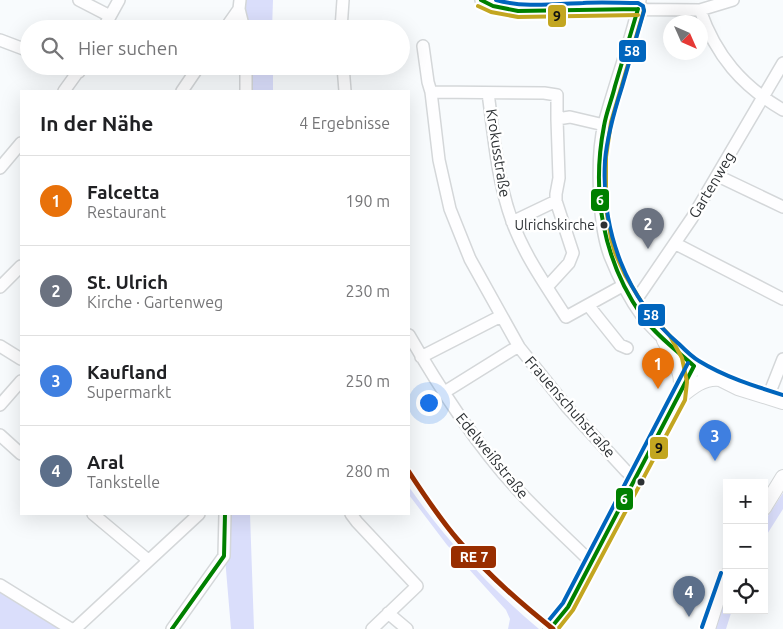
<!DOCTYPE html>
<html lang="de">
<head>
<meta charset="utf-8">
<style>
  :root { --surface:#fff; --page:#f2f2f2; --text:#202124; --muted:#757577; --line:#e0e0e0; --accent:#ea580c }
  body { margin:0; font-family:Ubuntu,sans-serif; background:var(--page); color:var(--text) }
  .controls { position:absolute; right:15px; bottom:15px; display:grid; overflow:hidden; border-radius:0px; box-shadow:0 5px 20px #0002 }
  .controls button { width:45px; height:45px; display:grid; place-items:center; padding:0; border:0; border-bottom:1px solid var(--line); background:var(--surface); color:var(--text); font:25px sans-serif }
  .compass { position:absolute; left:663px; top:15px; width:45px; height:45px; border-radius:50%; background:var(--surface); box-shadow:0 5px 20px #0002; rotate:135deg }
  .you { position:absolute; left:428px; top:402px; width:18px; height:18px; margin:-12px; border:4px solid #fff; border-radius:50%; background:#1a73e8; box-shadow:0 0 0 8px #1a73e833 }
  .badge { display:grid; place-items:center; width:32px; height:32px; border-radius:50%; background:var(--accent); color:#fff; font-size:16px; font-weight:700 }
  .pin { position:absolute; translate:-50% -41px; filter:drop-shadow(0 1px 2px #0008) }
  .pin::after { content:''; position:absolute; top:26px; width:18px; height:15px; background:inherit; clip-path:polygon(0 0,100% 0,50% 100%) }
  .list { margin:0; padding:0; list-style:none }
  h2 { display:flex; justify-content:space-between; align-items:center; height:65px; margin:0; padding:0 20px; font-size:21px }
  h2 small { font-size:16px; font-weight:400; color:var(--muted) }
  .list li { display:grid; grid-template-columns:32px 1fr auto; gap:15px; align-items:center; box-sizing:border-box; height:90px; padding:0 20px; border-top:1px solid var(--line) }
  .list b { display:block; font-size:19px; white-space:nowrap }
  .list p { margin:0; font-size:16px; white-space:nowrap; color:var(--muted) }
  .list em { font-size:16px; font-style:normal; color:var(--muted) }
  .icon { flex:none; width:28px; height:28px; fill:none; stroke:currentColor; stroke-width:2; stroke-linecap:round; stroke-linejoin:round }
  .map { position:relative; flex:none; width:783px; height:629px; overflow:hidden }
  .search { position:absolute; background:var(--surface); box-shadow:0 5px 20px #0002; left:20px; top:20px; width:390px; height:55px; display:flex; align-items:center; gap:12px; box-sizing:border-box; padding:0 18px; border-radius:28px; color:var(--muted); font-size:19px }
  .panel { position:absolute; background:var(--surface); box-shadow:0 5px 20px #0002; left:20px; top:90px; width:390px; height:425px; border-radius:0px }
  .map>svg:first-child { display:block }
</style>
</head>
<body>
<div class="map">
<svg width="783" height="629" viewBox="0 0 783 629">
  <rect width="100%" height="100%" fill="#f8fbfd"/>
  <path fill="#dadefb" d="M 242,0 L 273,0 L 272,29 L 246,29 Z
    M 247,66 L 273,66 L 273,91 L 248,91 Z
    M 409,487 C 446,540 489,587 539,629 L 508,629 L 510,619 L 506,610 L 447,545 L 409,495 Z
    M 783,493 L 783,509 L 764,539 L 764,522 Z
    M 229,514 L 250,514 L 254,629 L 231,629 L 225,558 Z
    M 727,589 L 727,610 L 732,610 L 726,629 L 714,629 Z
    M 0,590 L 60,629 L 0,629 Z"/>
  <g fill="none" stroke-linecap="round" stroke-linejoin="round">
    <g stroke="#d4d7d9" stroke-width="14">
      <path id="minor" d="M 79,0 L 110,16
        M 481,0 L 502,9 L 527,12 L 582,9 L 700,10 L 733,0
        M 640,0 C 631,42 615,82 604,124 C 596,157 598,224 610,256 C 618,276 629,298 642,316 C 657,335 676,350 694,366
        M 239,9 L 244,29
        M 700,10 C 716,56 742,86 783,110
        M 103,29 L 119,0
        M 225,29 L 239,9 L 240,0
        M 341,29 L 343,0
        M 0,40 L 29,51
        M 423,46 L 428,82 L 431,92 L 439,160 L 450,209 L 470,259 L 519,347 L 567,407 L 626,471 L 636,480
        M 65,66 L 79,72
        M 246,66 L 246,91
        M 343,66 L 345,91
        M 64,91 L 82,66
        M 182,91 L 199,66
        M 431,92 L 544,93 L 557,95 L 557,119 L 570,117 L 604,125
        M 488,93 C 494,136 497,180 512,221 C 524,255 547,287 566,317 L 624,285
        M 0,168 L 21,143
        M 718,176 L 783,207
        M 512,222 L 556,201
        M 676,244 L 783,299
        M 0,287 L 21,266
        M 547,287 L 569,263 L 573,253 L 556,201 L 556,194 L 559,178 L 557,119
        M 634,303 L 692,218 L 783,63
        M 588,305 L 620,345 L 627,348
        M 409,335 C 440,389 474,442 516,488 C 540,514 567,538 592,563
        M 0,346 L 21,359
        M 421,357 L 501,316
        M 443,393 L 512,350 L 519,347
        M 768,397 L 783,359
        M 0,405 L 21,381
        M 0,435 L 21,454
        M 93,514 L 148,560
        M 351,514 L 357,522 L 417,586 L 372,629
        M 0,585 L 71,629
        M 388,613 L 407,629
        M 75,629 L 199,514
        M 172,629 L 224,556 L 225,514"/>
    </g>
    <g stroke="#d4d7d9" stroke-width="16">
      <path id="major" d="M 664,340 C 673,356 683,371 681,390
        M 680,397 C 692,387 704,377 720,379
        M 764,508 L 783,477
        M 550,629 L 568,607 L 592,563 L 694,366 L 738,388 L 783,402
        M 708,629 L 719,594 L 727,575"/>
    </g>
    <use href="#minor" stroke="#fefeff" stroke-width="11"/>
    <use href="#major" stroke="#fefeff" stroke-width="14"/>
    <g stroke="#fff" stroke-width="8">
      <path id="bus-1" d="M 481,0 L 493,6 L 518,11 L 638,9
        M 638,9 C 630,35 623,60 615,86 C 612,99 606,113 604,126 C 591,193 603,260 642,316 C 656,335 676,350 694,366
        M 172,629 L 224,556 L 225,514
        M 550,629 L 568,607 L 694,366"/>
    </g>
    <g stroke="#fff" stroke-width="8">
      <path id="bus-2" d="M 478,6 L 491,12 L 518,17 L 638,15
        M 558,629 L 573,610 L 685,400 L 687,382 L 682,358 L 670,336 L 647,311 L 625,275 L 615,253 L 611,239 L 606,208 L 606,157 L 611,122 L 644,10"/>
    </g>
    <g stroke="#fff" stroke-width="8">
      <path id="bus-3" d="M 496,0 C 525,8 553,4 583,3 C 601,2 620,3 638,3 L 643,6 L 644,11 C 637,36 629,62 622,87 C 614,112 607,136 605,161 C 601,231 626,299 679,344 C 685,350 692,357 699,361 C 725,377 754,386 783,395
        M 545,625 L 563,603 L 688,363
        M 702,627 L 721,573"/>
    </g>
    <use href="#bus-1" stroke="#008000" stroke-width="4"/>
    <use href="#bus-2" stroke="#c3a620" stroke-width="4"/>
    <use href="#bus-3" stroke="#0065bd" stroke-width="4"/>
    <g stroke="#fff" stroke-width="9">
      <path id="rail-1" d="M 409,472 C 424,495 440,519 458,540 C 486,573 519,602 553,629"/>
    </g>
    <use href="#rail-1" stroke="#992e00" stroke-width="5"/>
  </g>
  <g fill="#2d3134" stroke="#fff" stroke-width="2">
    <circle cx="604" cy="225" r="4.5"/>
    <circle cx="641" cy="482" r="4.5"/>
  </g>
  <g text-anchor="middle" stroke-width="5" stroke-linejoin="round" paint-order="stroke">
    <g font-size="14" fill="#2d3134" stroke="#fff" text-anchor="end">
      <text x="595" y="230">Ulrichskirche</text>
    </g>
    <g font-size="15" fill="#2d3134" stroke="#fff">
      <text transform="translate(498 153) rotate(81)" y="5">Krokusstraße</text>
      <text transform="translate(712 185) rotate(-59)" y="5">Gartenweg</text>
      <text transform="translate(570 407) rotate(49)" y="5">Frauenschuhstraße</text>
      <text transform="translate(492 456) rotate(51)" y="5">Edelweißstraße</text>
    </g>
  </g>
  <g stroke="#fff" stroke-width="2">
    <rect x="547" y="4" width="20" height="24" rx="5" fill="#c3a620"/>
    <rect x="618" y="39" width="29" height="24" rx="5" fill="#0065bd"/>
    <rect x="590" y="188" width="20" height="24" rx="5" fill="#008000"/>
    <rect x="637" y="303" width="29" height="24" rx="5" fill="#0065bd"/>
    <rect x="649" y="436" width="20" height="24" rx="5" fill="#c3a620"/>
    <rect x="615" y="487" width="19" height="24" rx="5" fill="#008000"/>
    <rect x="450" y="545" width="47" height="24" rx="5" fill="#992e00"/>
  </g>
  <g font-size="14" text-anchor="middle" font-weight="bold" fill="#fff">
    <text x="632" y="56">58</text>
    <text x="600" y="205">6</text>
    <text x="651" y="320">58</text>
    <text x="624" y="504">6</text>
    <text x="474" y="562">RE 7</text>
  </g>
  <g font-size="14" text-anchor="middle" font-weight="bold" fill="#111">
    <text x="557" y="21">9</text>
    <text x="659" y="453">9</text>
  </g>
</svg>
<div class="controls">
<button>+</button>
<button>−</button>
<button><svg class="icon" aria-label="locate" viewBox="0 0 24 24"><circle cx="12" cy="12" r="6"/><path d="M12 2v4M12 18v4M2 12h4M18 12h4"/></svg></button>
</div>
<svg class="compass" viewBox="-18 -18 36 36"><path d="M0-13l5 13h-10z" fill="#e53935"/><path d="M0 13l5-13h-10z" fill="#757577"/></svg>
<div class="you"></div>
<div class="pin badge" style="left:658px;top:389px;background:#e8710a">1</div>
<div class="pin badge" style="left:648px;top:249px;background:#6b7280">2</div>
<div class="pin badge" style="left:715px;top:461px;background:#3f7fe0">3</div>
<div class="pin badge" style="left:689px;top:617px;background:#5c6f8a">4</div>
<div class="search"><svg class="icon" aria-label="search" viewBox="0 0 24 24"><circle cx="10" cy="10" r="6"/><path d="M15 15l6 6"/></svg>Hier suchen</div>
<section class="panel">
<h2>In der Nähe<small>4 Ergebnisse</small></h2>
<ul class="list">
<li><span class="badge" style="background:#e8710a">1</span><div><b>Falcetta</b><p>Restaurant</p></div><em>190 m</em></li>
<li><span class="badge" style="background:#6b7280">2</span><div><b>St. Ulrich</b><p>Kirche · Gartenweg</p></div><em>230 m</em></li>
<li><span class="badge" style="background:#3f7fe0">3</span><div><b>Kaufland</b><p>Supermarkt</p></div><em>250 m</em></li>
<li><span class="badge" style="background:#5c6f8a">4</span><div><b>Aral</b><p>Tankstelle</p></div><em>280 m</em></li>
</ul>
</section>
</div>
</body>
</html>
